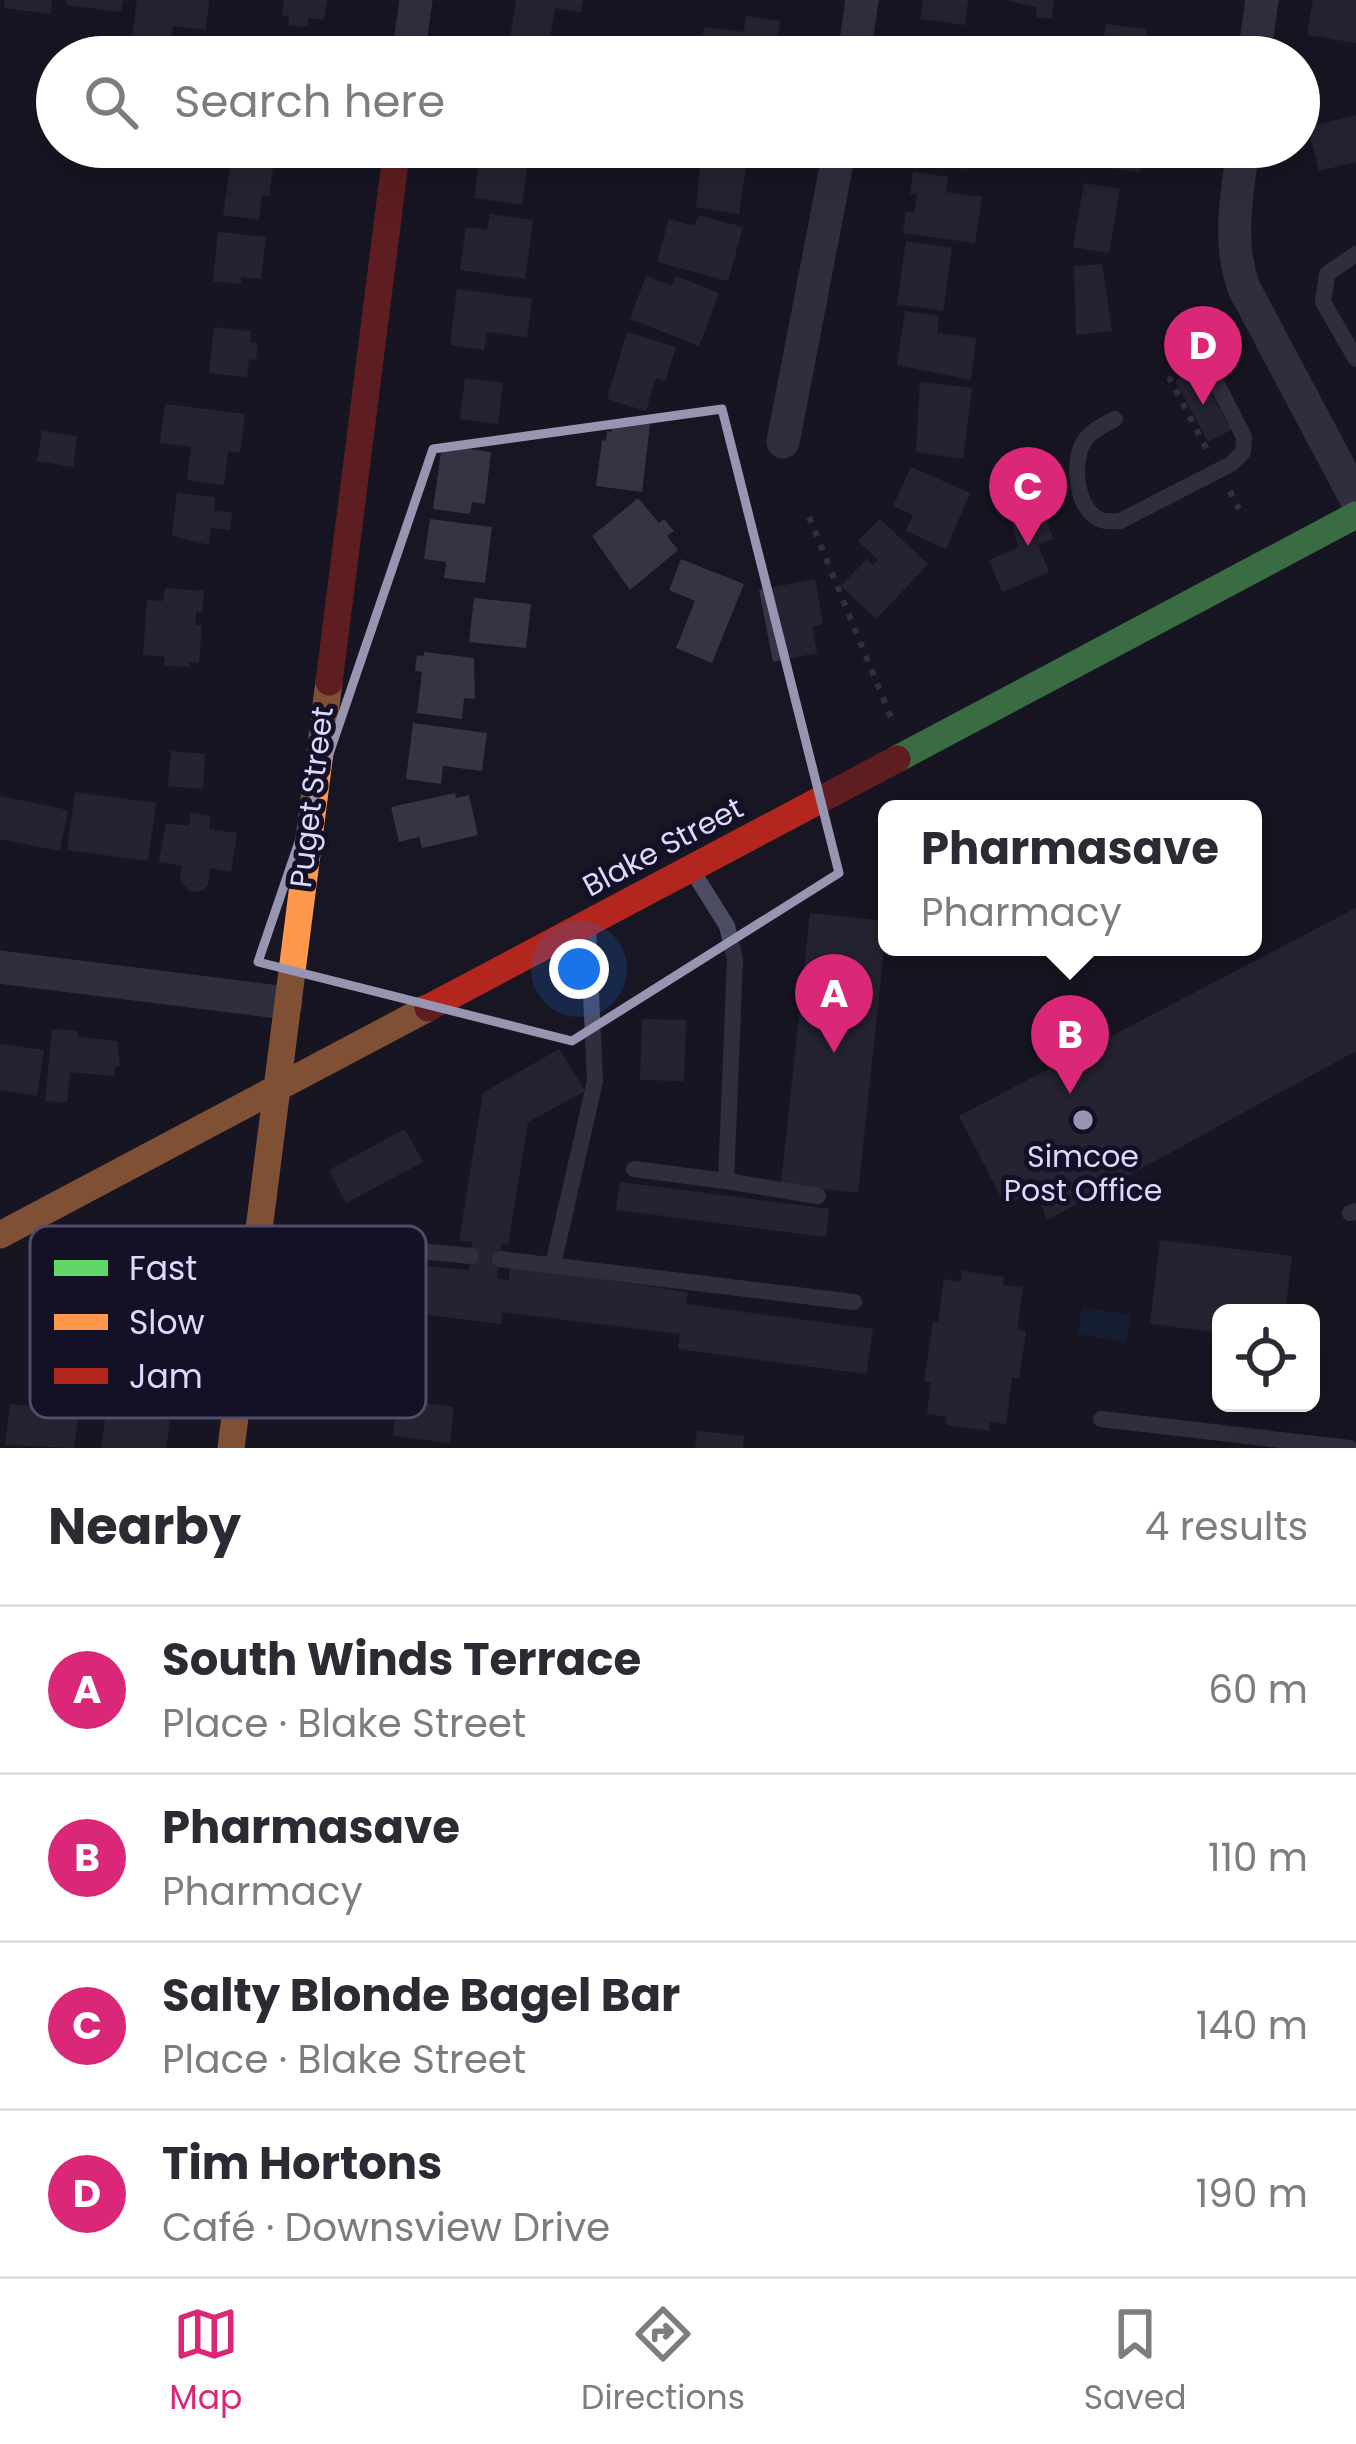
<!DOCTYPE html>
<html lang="en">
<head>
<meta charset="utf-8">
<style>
  :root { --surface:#fff; --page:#f7f7f7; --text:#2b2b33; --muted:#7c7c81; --line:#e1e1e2; --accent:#db2777 }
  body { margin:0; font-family:Poppins,sans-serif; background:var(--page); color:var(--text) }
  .controls { position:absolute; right:36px; bottom:36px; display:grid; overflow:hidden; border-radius:18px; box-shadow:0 12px 48px #0002 }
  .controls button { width:108px; height:108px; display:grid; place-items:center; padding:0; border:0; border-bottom:3px solid var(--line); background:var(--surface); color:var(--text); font:60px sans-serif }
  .you { position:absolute; left:579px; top:969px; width:42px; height:42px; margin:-30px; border:9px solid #fff; border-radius:50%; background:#1a73e8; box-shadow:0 0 0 18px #1a73e833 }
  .badge { display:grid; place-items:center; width:78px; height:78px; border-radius:50%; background:var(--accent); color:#fff; font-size:39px; font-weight:700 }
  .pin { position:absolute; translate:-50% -99px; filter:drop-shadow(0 3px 6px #0008) }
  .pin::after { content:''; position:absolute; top:63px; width:42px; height:36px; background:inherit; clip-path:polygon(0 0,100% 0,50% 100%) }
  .popup { position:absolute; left:878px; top:800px; width:384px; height:156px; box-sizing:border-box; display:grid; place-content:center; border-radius:18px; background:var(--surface); filter:drop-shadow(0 3px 9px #0005); font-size:39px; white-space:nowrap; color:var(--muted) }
  .popup b { font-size:45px; color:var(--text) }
  .popup::after { content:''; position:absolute; left:50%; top:100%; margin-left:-24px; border:24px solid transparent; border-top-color:var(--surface) }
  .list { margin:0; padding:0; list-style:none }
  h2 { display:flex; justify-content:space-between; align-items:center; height:156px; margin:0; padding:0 48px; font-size:51px }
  h2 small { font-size:39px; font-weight:400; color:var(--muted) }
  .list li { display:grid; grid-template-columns:78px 1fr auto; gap:36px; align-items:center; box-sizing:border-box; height:168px; padding:0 48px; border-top:3px solid var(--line) }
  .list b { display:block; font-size:45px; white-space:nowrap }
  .list p { margin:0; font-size:39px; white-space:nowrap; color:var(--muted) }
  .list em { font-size:39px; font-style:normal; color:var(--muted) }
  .icon { flex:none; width:66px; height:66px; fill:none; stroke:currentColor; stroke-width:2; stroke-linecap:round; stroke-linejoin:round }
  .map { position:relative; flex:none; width:1356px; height:1448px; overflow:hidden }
  .search { position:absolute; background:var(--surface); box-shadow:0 12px 48px #0002; left:36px; right:36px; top:36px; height:132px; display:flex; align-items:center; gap:30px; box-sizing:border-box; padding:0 42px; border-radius:66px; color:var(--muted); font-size:45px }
  .sheet { height:828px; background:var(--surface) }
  nav { display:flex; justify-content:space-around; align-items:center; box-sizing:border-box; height:168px; border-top:3px solid var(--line); background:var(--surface); font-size:33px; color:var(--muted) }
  nav a { display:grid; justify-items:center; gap:6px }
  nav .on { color:var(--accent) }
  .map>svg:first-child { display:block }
</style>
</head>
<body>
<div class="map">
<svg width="1356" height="1448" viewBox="0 0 1356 1448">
  <rect width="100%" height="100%" fill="#181622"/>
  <path fill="#122747" d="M 1082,1307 L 1131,1315 L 1126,1342 L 1078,1334 Z"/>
  <path fill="#363444" d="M 5,0 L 52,0 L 50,14 L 4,8 Z
    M 66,0 L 123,0 L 121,12 L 66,5 Z
    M 137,0 L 209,0 L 206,30 L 173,26 L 170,51 L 166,51 L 165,57 L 144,57 L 145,47 L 131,46 Z
    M 284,0 L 327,0 L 324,20 L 309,18 L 307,27 L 288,25 L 289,16 L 282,15 Z
    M 516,0 L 583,0 L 581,12 L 555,8 L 549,44 L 510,38 Z
    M 923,0 L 968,0 L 965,25 L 920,19 Z
    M 1005,0 L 1054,0 L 1052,19 L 1036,17 L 1037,7 Z
    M 1313,0 L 1356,0 L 1356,43 L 1307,35 Z
    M 746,16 L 780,21 L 775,57 L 700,57 L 704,27 L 744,32 Z
    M 1106,24 L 1147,29 L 1143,57 L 1101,57 Z
    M 519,49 L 565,54 L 565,57 L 518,57 Z
    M 1356,115 L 1356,162 L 1319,171 L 1308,127 Z
    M 214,147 L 276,147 L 269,196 L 262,195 L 259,220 L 223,215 L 232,152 Z
    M 481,147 L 517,147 L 516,153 L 529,155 L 522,205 L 474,198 Z
    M 702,147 L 748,154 L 739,214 L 696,207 Z
    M 920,147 L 995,147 L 993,162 L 966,159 L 965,169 L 918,163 Z
    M 1104,147 L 1143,147 L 1140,172 L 1101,167 Z
    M 913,172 L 948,177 L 946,192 L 982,197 L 975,243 L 903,233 L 906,211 L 914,212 L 917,194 L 910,194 Z
    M 1084,183 L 1120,189 L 1109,253 L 1073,247 Z
    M 490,214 L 533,220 L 525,279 L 460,270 L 466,227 L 487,230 Z
    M 698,215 L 743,227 L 728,281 L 657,262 L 669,219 L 695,226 Z
    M 218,232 L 266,237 L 261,279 L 241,277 L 241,284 L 213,281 Z
    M 906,241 L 952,248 L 943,311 L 897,304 Z
    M 1102,264 L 1112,331 L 1076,335 L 1074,266 Z
    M 646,276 L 672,286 L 676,276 L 719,293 L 699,346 L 630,319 Z
    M 457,289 L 532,299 L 527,337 L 487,332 L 484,350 L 450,345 Z
    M 905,311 L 939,316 L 937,333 L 976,338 L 971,380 L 897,365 Z
    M 214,327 L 251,331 L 250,342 L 258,343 L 256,360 L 249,359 L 247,377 L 209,373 Z
    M 627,332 L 676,347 L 665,381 L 656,378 L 646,411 L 607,399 Z
    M 1197,368 L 1231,430 L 1208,442 L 1175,380 Z
    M 465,378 L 503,383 L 498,424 L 460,419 Z
    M 920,382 L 972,388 L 963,459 L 916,452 Z
    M 165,404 L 245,414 L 240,453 L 228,451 L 224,485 L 187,480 L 191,447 L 160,443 Z
    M 613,420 L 650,424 L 642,492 L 596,486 L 602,440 L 606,441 L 607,431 L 611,432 Z
    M 42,431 L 77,436 L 73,467 L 37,461 Z
    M 442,445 L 491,452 L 485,504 L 472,502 L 470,514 L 433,509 Z
    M 911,467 L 970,493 L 946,549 L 906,531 L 913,515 L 893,506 Z
    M 177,493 L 215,497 L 214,511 L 232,512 L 230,530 L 211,528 L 209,545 L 172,536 Z
    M 638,498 L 659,523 L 664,519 L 674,531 L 667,536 L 678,550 L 630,590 L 592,536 Z
    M 1040,499 L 1053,539 L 1038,545 L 1049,572 L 1002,592 L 989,560 L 1019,547 L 1013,532 L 1015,508 Z
    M 430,519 L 492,527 L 485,583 L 444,578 L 446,562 L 424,559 Z
    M 880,519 L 928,564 L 876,619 L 841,586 L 867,559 L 873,565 L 878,560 L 858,541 Z
    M 681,559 L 744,584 L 712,663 L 676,648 L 695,601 L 669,590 Z
    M 815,579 L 823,624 L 812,627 L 817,653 L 773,662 L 759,590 Z
    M 165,588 L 204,591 L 202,612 L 196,611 L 195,625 L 202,625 L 199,663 L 189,662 L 189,667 L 164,665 L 165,657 L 143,655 L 147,600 L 163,601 Z
    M 474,598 L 531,604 L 526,648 L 469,642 Z
    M 424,652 L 474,658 L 475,699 L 464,698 L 462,719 L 417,713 L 422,672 L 415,671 L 417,655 L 424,656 Z
    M 413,723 L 487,733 L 482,771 L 443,766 L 441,784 L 406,779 Z
    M 171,751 L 205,754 L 203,789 L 168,786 Z
    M 75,792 L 156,803 L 148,861 L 67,850 Z
    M 455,793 L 456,798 L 469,795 L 478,835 L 422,848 L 419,837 L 399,842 L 391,807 Z
    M 0,796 L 68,810 L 60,851 L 0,839 Z
    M 191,813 L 210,816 L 209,829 L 237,833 L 231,872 L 210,868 L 208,885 L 202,891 L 191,892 L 180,881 L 182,866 L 159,862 L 166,823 L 189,826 Z
    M 1356,908 L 1356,1051 L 1047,1220 L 1036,1190 L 1005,1205 L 959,1116 Z
    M 810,913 L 887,921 L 858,1193 L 781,1184 Z
    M 642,1019 L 686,1020 L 684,1081 L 640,1080 Z
    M 52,1029 L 78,1031 L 78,1037 L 117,1041 L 120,1066 L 115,1066 L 114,1076 L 70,1072 L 67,1103 L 45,1101 Z
    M 0,1044 L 44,1050 L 37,1096 L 0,1090 Z
    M 559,1049 L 585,1091 L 528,1122 L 508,1245 L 501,1244 L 497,1278 L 509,1280 L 509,1266 L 688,1292 L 686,1304 L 873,1329 L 866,1374 L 678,1349 L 680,1334 L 502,1312 L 501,1324 L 334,1303 L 337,1258 L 469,1270 L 472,1242 L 459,1241 L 483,1093 Z
    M 405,1129 L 423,1162 L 346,1203 L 329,1170 Z
    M 620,1182 L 829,1209 L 826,1237 L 616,1210 Z
    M 1160,1240 L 1292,1256 L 1285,1313 L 1221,1313 L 1221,1333 L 1150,1324 Z
    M 149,1264 L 189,1269 L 179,1354 L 139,1348 Z
    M 962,1271 L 1004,1277 L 1003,1285 L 1023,1288 L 1017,1330 L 1026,1331 L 1019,1378 L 1012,1377 L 1006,1424 L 990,1422 L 989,1431 L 946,1425 L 947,1417 L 927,1414 L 931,1382 L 924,1381 L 933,1321 L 938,1322 L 944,1279 L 961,1282 Z
    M 398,1400 L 454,1407 L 450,1443 L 393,1436 Z
    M 10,1404 L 79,1412 L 74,1448 L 5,1445 Z
    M 106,1413 L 170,1421 L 166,1448 L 101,1448 Z
    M 697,1431 L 744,1436 L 743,1448 L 695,1448 Z"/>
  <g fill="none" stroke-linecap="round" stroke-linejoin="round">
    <path stroke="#46525e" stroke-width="6" stroke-dasharray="6 9" stroke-linecap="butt" d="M 1186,371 L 1170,379 L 1208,452
      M 1230,491 L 1239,509
      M 809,517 L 892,720"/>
    <path stroke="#4c4c62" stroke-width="16" d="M 1356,254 L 1327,274 L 1323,302 L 1356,359
      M 1115,419 C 1104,425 1090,431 1084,442 C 1071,461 1076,511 1101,520 C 1107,522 1114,521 1120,521 L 1231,464 L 1243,452 L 1244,437 L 1193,337
      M 634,1169 L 726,1181 L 735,959 L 727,926 L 692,870
      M 726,1181 L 818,1196
      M 1350,1213 L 1356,1211
      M 500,1259 L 854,1302
      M 553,1265 L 595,1081 L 588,929
      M 254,1278 L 283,1283 L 315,1241 L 471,1256
      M 1101,1419 L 1350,1448"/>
    <path stroke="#4c4c62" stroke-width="33" d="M 408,57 L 416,0
      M 854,57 L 862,0
      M 1254,57 L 1262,0
      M 1243,147 C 1237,196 1227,241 1244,288 L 1356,499
      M 783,442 L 840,147
      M 0,967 L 286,1003"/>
    <path stroke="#63d668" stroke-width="27" d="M 897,759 L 1356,515"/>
    <path stroke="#ff974d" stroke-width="27" d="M 0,1235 L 428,1008
      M 231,1448 L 329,682"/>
    <path stroke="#b3261e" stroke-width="27" d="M 329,682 L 397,147
      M 428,1008 L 897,759"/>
  </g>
  <path d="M0 0H1356V1448H0ZM 722,409 L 839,873 L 572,1041 L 258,962 L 433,449 Z" fill="#181622" fill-opacity=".55" fill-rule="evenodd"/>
  <path fill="none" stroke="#9795b1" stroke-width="9" stroke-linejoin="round" d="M 722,409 L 839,873 L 572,1041 L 258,962 L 433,449 Z"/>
  <circle fill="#9795b1" stroke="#141127" stroke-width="4.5" cx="1083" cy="1120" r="12"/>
  <g text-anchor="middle" stroke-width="10" stroke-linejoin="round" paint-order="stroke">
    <g font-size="30" fill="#dcd9fe" stroke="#141127">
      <text transform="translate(312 797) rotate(-83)" y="10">Puget Street</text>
      <text transform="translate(663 847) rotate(-28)" y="10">Blake Street</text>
    </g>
    <g font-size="30" fill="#dcd9fe" stroke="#141127">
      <text x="1083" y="1167">Simcoe<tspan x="1083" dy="34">Post Office</tspan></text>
    </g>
  </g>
  <rect x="30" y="1226" width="396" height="192" rx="18" fill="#141127" stroke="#504d68" stroke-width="3"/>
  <rect x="54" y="1260" width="54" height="16" fill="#63d668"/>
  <rect x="54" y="1314" width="54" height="16" fill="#ff974d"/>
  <rect x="54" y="1368" width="54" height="16" fill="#b3261e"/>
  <g font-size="33" fill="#dcd9fe">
    <text x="129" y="1280">Fast</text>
    <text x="129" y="1334">Slow</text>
    <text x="129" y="1388">Jam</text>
  </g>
</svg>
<div class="controls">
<button><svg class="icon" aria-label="locate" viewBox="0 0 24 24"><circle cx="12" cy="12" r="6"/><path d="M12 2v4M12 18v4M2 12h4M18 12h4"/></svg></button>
</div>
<div class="you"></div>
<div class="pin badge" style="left:834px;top:1053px">A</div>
<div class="pin badge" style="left:1070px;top:1094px">B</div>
<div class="popup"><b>Pharmasave</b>Pharmacy</div>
<div class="pin badge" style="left:1028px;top:546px">C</div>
<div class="pin badge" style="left:1203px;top:405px">D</div>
<div class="search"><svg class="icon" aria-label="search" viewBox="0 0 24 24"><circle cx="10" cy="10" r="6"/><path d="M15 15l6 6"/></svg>Search here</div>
</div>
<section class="sheet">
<h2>Nearby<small>4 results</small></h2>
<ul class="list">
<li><span class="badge">A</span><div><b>South Winds Terrace</b><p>Place · Blake Street</p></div><em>60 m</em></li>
<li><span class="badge">B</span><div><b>Pharmasave</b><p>Pharmacy</p></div><em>110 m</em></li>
<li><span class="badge">C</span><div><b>Salty Blonde Bagel Bar</b><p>Place · Blake Street</p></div><em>140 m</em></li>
<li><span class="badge">D</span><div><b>Tim Hortons</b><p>Café · Downsview Drive</p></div><em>190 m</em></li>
</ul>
</section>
<nav>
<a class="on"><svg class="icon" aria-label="map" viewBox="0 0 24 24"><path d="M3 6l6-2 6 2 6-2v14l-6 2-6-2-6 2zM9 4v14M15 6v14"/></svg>Map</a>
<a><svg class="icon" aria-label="directions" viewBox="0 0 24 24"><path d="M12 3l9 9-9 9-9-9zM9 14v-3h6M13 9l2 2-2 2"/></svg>Directions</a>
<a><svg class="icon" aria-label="saved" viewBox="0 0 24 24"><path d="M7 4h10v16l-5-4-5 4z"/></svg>Saved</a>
</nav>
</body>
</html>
